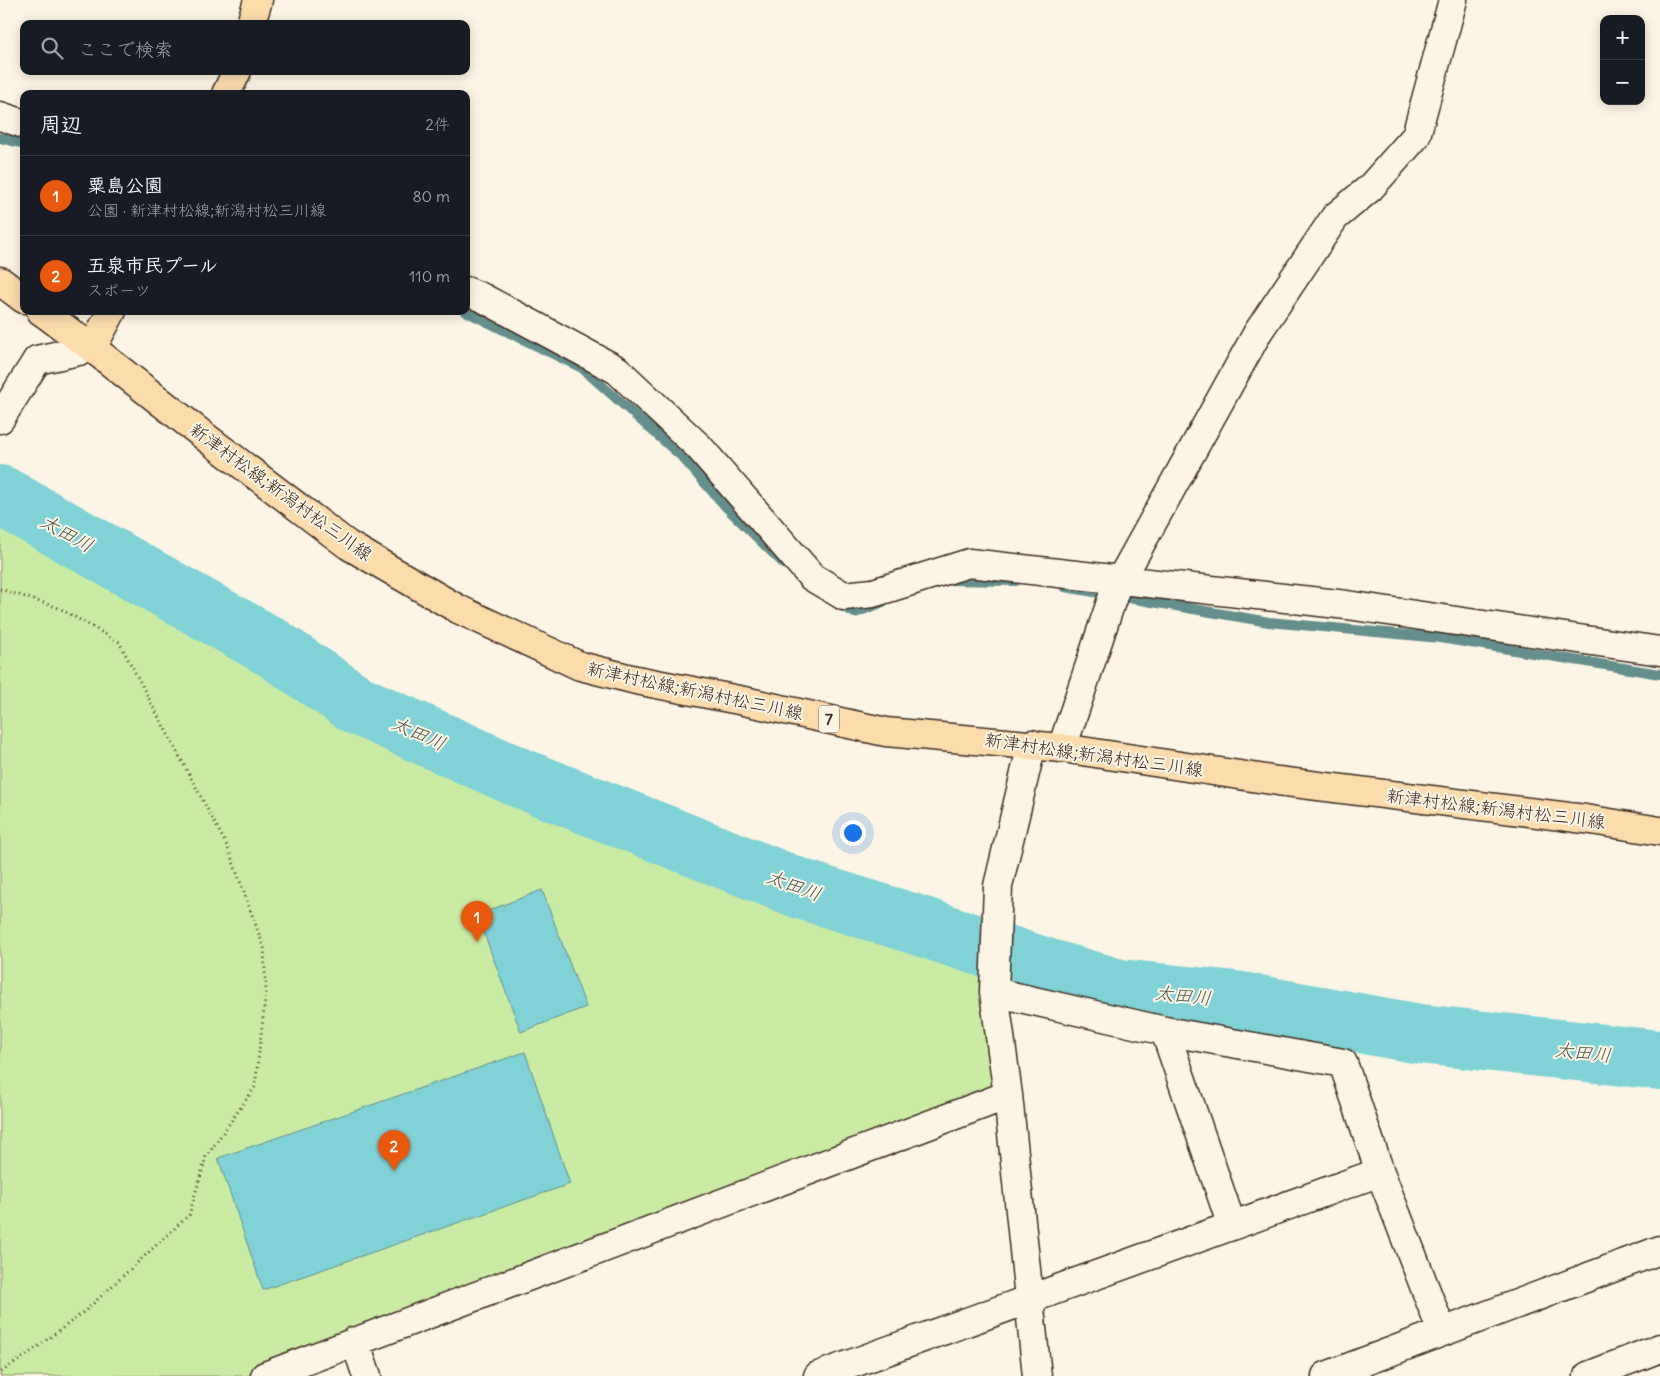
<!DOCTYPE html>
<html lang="ja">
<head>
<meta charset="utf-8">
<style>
  :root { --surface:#171b24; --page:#242831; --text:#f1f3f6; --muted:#9ea1a6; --line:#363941; --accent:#ea580c }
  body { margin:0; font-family:Delius,"Klee One",sans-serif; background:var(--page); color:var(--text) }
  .controls { position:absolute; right:15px; top:15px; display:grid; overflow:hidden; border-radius:10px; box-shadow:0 2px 12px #0003 }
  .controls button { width:45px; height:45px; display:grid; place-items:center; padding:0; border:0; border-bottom:1px solid var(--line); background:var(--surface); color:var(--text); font:25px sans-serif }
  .you { position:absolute; left:852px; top:832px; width:18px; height:18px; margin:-12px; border:4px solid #fff; border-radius:50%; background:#1a73e8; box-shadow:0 0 0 8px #1a73e833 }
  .badge { display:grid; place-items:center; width:32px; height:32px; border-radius:50%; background:var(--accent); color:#fff; font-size:16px; font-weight:700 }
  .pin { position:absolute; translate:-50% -41px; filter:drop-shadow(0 1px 2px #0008) }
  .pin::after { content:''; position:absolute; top:26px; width:18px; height:15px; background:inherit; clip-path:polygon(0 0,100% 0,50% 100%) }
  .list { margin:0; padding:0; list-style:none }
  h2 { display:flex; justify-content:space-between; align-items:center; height:65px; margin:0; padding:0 20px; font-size:21px }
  h2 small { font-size:16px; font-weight:400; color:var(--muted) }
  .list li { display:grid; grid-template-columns:32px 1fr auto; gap:15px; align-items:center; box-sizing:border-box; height:80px; padding:0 20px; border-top:1px solid var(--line) }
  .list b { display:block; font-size:19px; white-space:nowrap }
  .list p { margin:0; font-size:16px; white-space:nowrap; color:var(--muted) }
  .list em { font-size:16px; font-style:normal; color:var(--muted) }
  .icon { flex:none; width:28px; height:28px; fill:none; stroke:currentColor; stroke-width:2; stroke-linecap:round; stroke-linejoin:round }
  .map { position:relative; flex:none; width:1660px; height:1376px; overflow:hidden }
  .search { position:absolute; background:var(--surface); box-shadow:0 2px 12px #0003; left:20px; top:20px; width:450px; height:55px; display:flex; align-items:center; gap:12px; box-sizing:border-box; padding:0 18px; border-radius:10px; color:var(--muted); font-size:19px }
  .panel { position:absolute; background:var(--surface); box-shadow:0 2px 12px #0003; left:20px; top:90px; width:450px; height:225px; border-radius:10px }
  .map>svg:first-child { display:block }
</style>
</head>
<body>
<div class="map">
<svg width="1660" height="1376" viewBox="0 0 1660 1376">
  <rect width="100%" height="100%" fill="#fcf5e5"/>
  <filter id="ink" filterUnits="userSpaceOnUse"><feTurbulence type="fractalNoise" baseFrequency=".02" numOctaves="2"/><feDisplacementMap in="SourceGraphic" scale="10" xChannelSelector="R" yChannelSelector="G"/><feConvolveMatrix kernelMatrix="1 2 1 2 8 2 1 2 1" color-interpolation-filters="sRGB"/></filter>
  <g filter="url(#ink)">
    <path fill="#caeba3" stroke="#828a60" d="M 0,495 L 273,648 L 357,705 L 518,777 L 801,889 L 914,924 L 996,959 L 1008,1095 L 265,1376 L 0,1376 Z"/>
    <path fill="#80d2d6" stroke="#648f8c" d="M 542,890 L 586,1007 L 521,1032 L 477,915 Z
      M 525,1052 L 570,1184 L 263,1290 L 218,1158 Z"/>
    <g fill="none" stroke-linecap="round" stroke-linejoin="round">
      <path stroke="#648f8c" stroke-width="10" d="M 0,138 L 24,144
        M 465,311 L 582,368 L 681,456 L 726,507 L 784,564
        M 946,580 L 1016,581
        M 1065,587 L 1269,622 L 1440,638 L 1660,674
        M 837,604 L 855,613 L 883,602"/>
      <path stroke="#80d2d6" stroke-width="60" d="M 0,495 L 273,648 L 357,705 L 518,777 L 801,889 L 914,924 L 1046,968 L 1120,989 L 1236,1001 L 1420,1034 L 1660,1060"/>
      <g stroke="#3b2a1e" stroke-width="31">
        <path id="minor" d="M 0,116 L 24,124
          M 466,291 L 483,298 L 617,370 L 699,447 L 812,577 L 844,596 L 873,593 L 969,563 L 1347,605 L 1660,651
          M 0,419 L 37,360 L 92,348
          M 1032,744 L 998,886 L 994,992 L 1008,1095 L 1037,1376
          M 1062,748 L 1115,590 L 1258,332 L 1335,217 L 1370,188 L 1416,136 L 1453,0
          M 994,992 L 1165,1031 L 1343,1063 L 1380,1172 L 1442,1332
          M 1165,1031 L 1232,1226
          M 355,1341 L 367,1376
          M 265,1376 L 1008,1095
          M 818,1376 L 1380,1172
          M 1326,1376 L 1660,1250
          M 1588,1376 L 1660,1348"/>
      </g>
      <g stroke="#3b2a1e" stroke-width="31">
        <path id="major" d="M 251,24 L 258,0
          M 226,94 L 237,71
          M 0,281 L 24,299
          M 41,311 L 92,348 L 208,439 L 348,545 L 458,609 L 580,666 L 636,680 L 744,701 L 886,732 L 1062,748 L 1278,781 L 1585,819 L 1660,831
          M 92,348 L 112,311"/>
      </g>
      <path stroke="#3b2a1e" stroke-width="3" stroke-dasharray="1 4" stroke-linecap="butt" d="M 0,589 L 59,608 L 119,642 L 228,848 L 264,948 L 266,992 L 255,1087 L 206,1157 L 189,1215 L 85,1311 L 28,1354 L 0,1373"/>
      <use href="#minor" stroke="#fcf5e5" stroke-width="28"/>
      <use href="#major" stroke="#fddcac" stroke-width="28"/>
    </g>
  </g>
  <g text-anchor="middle" stroke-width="4" stroke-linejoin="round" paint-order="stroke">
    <rect fill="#fcf5e5" stroke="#75675a" stroke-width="1" x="819" y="705.5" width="20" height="27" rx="4"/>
    <g font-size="16" font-weight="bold" fill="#3b2a1e">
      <text x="829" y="725">7</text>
    </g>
    <g font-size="18" fill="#3b2a1e" stroke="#fcf5e5">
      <text transform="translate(281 492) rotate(36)" y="6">新津村松線;新潟村松三川線</text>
      <text transform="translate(695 691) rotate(12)" y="6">新津村松線;新潟村松三川線</text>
      <text transform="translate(1094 755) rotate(8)" y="6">新津村松線;新潟村松三川線</text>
      <text transform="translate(1496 809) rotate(7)" y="6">新津村松線;新潟村松三川線</text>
    </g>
    <g font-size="19" font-style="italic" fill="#4c544c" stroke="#fcf5e5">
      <text transform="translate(67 533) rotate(29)" y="7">太田川</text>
      <text transform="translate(419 733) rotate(24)" y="7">太田川</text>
      <text transform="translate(794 885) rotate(20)" y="7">太田川</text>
      <text transform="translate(1183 995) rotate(6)" y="7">太田川</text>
      <text transform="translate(1583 1052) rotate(6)" y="7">太田川</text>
    </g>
  </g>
</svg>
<div class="controls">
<button>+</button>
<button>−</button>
</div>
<div class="you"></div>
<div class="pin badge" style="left:477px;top:942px">1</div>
<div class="pin badge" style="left:394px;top:1171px">2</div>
<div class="search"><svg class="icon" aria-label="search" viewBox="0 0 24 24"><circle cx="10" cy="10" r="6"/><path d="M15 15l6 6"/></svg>ここで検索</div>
<section class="panel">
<h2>周辺<small>2件</small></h2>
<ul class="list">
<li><span class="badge">1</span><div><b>粟島公園</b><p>公園 · 新津村松線;新潟村松三川線</p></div><em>80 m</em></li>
<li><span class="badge">2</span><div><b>五泉市民プール</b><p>スポーツ</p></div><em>110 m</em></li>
</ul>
</section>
</div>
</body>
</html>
